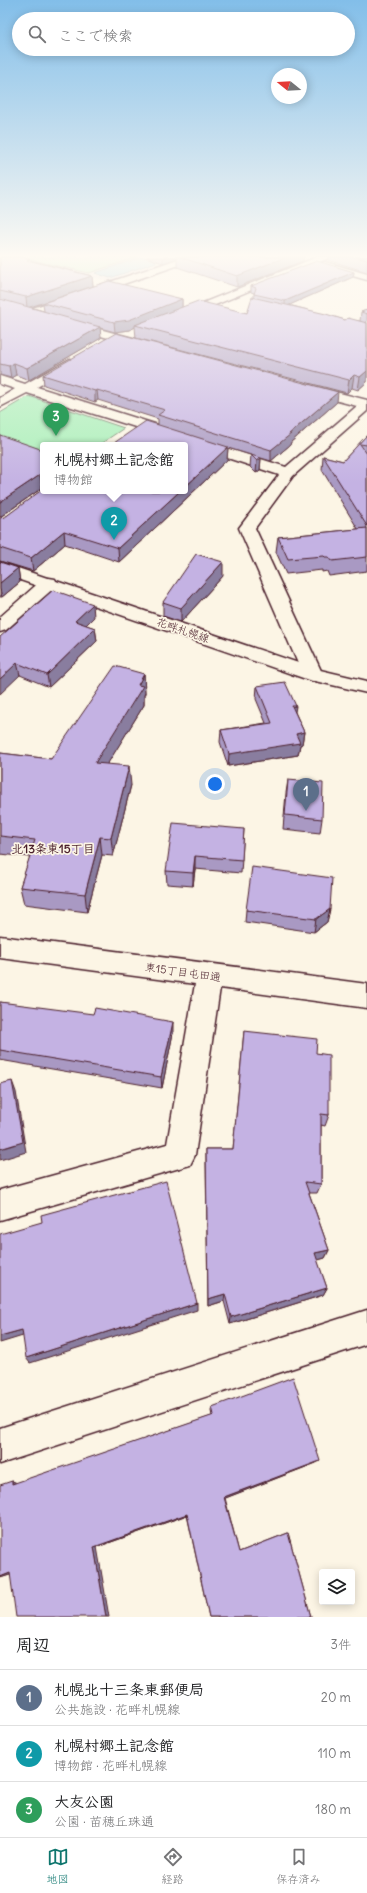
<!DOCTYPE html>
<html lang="ja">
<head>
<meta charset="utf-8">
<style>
  :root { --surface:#fff; --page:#f6f6f6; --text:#202124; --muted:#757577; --line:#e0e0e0; --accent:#0f766e }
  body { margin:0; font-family:Delius,"Klee One",sans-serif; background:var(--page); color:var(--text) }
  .controls { position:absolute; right:12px; bottom:12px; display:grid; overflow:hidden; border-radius:4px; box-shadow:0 2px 10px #0003 }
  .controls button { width:36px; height:36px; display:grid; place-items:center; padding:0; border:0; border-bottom:1px solid var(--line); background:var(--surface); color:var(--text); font:20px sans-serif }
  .compass { position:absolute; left:271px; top:68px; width:36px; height:36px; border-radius:50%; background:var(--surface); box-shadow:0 2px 10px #0003; rotate:288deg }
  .you { position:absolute; left:215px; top:784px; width:14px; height:14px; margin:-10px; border:3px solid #fff; border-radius:50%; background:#1a73e8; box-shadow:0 0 0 6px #1a73e833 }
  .badge { display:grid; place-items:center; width:26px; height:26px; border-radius:50%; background:var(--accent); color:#fff; font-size:13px; font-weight:700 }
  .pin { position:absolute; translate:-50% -33px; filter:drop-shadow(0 1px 2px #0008) }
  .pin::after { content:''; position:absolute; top:21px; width:14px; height:12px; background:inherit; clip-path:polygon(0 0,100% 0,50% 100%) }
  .popup { position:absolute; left:40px; top:442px; width:148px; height:52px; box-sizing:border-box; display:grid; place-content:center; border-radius:4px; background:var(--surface); filter:drop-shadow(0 1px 3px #0005); font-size:13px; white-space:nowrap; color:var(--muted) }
  .popup b { font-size:15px; color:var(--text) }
  .popup::after { content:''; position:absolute; left:50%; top:100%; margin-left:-8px; border:8px solid transparent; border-top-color:var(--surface) }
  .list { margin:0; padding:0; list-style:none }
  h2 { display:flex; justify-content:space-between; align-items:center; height:52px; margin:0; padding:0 16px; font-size:17px }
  h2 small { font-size:13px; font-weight:400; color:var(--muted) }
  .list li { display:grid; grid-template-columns:26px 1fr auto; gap:12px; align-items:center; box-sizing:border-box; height:56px; padding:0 16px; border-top:1px solid var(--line) }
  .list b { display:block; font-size:15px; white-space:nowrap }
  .list p { margin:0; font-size:13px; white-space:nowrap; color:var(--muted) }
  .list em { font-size:13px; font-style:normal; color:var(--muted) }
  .icon { flex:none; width:22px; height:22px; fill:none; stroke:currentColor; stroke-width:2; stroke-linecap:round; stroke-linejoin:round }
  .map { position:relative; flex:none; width:367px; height:1617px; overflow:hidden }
  .search { position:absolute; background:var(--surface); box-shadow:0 2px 10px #0003; left:12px; right:12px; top:12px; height:44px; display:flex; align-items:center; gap:10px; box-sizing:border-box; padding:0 14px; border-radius:22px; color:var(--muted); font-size:15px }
  .sheet { height:220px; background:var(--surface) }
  nav { display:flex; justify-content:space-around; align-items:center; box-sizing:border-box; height:56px; border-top:1px solid var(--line); background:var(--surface); font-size:11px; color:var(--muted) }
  nav a { display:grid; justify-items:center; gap:2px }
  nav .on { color:var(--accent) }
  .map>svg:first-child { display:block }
</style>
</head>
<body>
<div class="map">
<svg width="367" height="1617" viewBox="0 0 367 1617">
  <rect width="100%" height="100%" fill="#fcf5e5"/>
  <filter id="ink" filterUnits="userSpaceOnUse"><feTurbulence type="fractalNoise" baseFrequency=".025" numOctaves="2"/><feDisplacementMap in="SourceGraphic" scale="8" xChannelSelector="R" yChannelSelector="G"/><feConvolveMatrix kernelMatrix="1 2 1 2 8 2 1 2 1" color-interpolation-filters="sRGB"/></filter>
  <g filter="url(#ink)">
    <path fill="#ebe1e4" d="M 11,257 L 184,257 L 112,282 Z"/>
    <path fill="#abefba" stroke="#7a8772" d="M 19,257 L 138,257 L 89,273 Z
      M 29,396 L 124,428 L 99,445 L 43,445 L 43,460 L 0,445 L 0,413 Z"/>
    <path fill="#8acdeb" stroke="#70879e" d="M 142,257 L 159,261 L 110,278 L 95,273 Z"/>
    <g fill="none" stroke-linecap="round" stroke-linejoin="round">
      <g stroke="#4a1f2b" stroke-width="3">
        <path id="minor" d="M 184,257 L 199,257 L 197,259 L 32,315 L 24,315 L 22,313 L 24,311 Z
          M 317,257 L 331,257 L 186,317 L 178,317 L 176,315 L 178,313 Z
          M 325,262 L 367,274 L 367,280 L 321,267 L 320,265 L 321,263 Z
          M 73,322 L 144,341 L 146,343 L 140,347 L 69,327 L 67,325 L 69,323 Z
          M 70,359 L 74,360 L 76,363 L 74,366 L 37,387 L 174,430 L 176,433 L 174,436 L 164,436 L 27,393 L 0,407 L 0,398 L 15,389 L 0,384 L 0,376 L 25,384 Z
          M 308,385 L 367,400 L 367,411 L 293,476 L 255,528 L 323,675 L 320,679 L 313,681 L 306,679 L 303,675 L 239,528 L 279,475 L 194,447 L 192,444 L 194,441 L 204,441 L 286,467 L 357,406 L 304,392 L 302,389 L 304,386 Z
          M 49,578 L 55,579 L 57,583 L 55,587 L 6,630 L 0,632 L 0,617 L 43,579 Z
          M 0,936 L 367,984 L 367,1008 L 220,988 L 195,1155 L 190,1165 L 0,1220 L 0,1190 L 167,1144 L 195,984 L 0,958 Z
          M 367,1310 L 367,1344 L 0,1464 L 0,1428 Z"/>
      </g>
      <g stroke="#4a1f2b" stroke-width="3">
        <path id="major" d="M 0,562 L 316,669 L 367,681 L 367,693 L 306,679 L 0,573 Z"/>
      </g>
      <use href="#minor" fill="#fcf5e5" fill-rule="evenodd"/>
      <use href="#major" fill="#fcf5e5" fill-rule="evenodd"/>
    </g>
    <path fill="#a999c3" stroke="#4a1f2b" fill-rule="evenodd" d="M 0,257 L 30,260 L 92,276 L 93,286 L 182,299 L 182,307 L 247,313 L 254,297 L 254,293 L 251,292 L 251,286 L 354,272 L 353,277 L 289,305 L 345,320 L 360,321 L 361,312 L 367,310 L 367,382 L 358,390 L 352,388 L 347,393 L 136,338 L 135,327 L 130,330 L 115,332 L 100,328 L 101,338 L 29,380 L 16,375 L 11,378 L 0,375 ZM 43,303 L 44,311 L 30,307 Z
      M 146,257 L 304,257 L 303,261 L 237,287 L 177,267 L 177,258 L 163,263 Z
      M 329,257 L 367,257 L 367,272 L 328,260 Z
      M 43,375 L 337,402 L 291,442 L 290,445 L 271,461 L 261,458 L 260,470 L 256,473 L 250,467 L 251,455 L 228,448 L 227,460 L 119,562 L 65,544 L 33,571 L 0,561 L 0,518 L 5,517 L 158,425 L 158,419 L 98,400 L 95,402 L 44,385 Z
      M 367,435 L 367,571 L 329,576 L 327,571 L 322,572 L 322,570 L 286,574 L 276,552 L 278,537 L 358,529 L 322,470 L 323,456 L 343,461 Z
      M 43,450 L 43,488 L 42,488 L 0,517 Z
      M 0,562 L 18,568 L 20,582 L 2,597 L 0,597 Z
      M 223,576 L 181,622 L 163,616 L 163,602 Z
      M 94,617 L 86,625 L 95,628 L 97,641 L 49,687 L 20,675 L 0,637 Z
      M 144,674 L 145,693 L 144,695 L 144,705 L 107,764 L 131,785 L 113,856 L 102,855 L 87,912 L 24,904 L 20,887 L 30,857 L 0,854 L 0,753 L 51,759 Z
      M 257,686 L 295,712 L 304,732 L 302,744 L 300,745 L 298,755 L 228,766 L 220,742 L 221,730 L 266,723 L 256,699 Z
      M 288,780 L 322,819 L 320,833 L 283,829 L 286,793 Z
      M 244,829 L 241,873 L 195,869 L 193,886 L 167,884 L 166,871 Z
      M 330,909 L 327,922 L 314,932 L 245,922 L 246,910 Z
      M 0,1002 L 173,1033 L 162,1088 L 0,1060 Z
      M 244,1031 L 316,1053 L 329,1115 L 325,1126 L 321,1125 L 321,1184 L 317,1193 L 309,1193 L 329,1250 L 325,1258 L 317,1260 L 327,1288 L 323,1295 L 230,1324 L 224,1301 L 208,1306 L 206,1160 L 206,1149 L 233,1149 Z
      M 212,1407 L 316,1463 L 225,1498 L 239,1552 L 288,1533 L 311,1617 L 209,1617 L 187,1515 L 97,1547 L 0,1578 L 12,1481 L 17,1483 L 212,1416 L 211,1411 Z"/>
    <path fill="#897d9f" stroke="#4a1f2b" d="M 163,257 L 177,257 L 177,258 L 163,263 Z
      M 286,257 L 304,257 L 303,261 L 237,287 L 237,276 Z
      M 354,272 L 353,277 L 285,307 L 285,301 Z
      M 92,276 L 93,286 L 27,308 L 26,297 Z
      M 182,299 L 182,309 L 135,325 L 135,327 L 130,330 L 115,332 L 114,322 Z
      M 100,327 L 101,338 L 29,380 L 27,368 Z
      M 14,363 L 16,375 L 11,378 L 9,366 Z
      M 367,371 L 367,382 L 358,390 L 360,377 Z
      M 354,375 L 352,388 L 347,393 L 349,380 Z
      M 97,390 L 98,400 L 95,402 L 95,391 Z
      M 338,392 L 337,402 L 291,442 L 290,445 L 271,461 L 271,450 L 289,434 Z
      M 228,447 L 227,460 L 119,562 L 118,548 L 180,491 L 185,491 L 185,487 Z
      M 261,458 L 260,470 L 256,473 L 257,461 Z
      M 40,475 L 42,488 L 0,517 L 0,502 Z
      M 64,531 L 65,544 L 33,571 L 31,558 Z
      M 223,562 L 223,576 L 181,622 L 181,608 Z
      M 18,568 L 20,582 L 2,597 L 0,589 L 0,583 Z
      M 93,604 L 94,617 L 77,634 L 75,621 Z
      M 95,628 L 97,641 L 49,687 L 47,675 Z
      M 17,663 L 20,675 L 0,694 L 0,679 Z
      M 144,674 L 145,693 L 144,695 L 144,705 L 97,781 L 95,763 L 138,685 Z
      M 292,706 L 296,706 L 294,718 Z
      M 304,732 L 302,744 L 300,745 L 298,755 L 228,766 L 229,754 L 296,734 Z
      M 129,766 L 131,785 L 113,856 L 111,838 Z
      M 100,837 L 102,855 L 87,912 L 85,894 Z
      M 195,856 L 195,869 L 193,886 L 193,873 Z
      M 330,909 L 327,922 L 314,932 L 316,919 Z
      M 173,1022 L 173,1033 L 162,1088 L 161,1077 Z
      M 12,1081 L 16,1092 L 26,1152 L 0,1160 L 0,1149 Z
      M 329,1250 L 325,1258 L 311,1262 L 315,1253 Z
      M 327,1288 L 323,1295 L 230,1324 L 231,1317 Z
      M 225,1294 L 224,1301 L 208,1306 L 208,1299 Z
      M 197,1303 L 197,1310 L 30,1363 L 26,1358 Z
      M 22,1330 L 26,1335 L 0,1343 L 0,1336 Z
      M 320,1461 L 316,1463 L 223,1499 L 224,1497 Z
      M 12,1481 L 17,1483 L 12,1484 Z
      M 187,1514 L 187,1515 L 97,1547 L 109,1617 L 106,1617 L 94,1547 Z
      M 10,1573 L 16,1573 L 0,1578 L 0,1577 Z"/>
    <path fill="#c4b2e3" stroke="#4a1f2b" d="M 0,257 L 23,257 L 30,259 L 27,260 L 92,276 L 26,297 L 0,291 Z
      M 180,257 L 286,257 L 237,276 Z
      M 356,257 L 367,257 L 367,260 Z
      M 317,261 L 354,272 L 285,301 L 254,294 L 256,288 L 251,286 Z
      M 109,281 L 182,299 L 129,320 L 114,322 L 43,303 Z
      M 252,297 L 326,314 L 345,320 L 348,318 L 367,323 L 367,371 L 360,377 L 354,375 L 349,380 L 135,325 L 198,301 L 247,313 Z
      M 0,299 L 100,327 L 27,368 L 14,363 L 9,366 L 0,364 Z
      M 367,310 L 367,314 L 361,312 Z
      M 116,333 L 338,392 L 289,434 L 291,434 L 271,450 L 158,415 L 165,410 L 97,390 L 95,391 L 43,375 Z
      M 146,421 L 228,447 L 185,487 L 185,445 L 111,445 Z
      M 0,435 L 43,450 L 43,476 L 40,475 L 0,502 Z
      M 367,435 L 367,445 L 360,444 L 367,454 L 367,526 L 323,456 L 343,461 Z
      M 251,455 L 261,458 L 257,461 Z
      M 43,489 L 43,491 L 180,491 L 118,548 L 64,531 L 31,558 L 0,548 L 0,518 L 5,517 Z
      M 367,528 L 367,557 L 332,561 L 329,557 L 325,557 L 324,556 L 288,559 L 278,537 Z
      M 196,554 L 223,562 L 181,608 L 163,602 Z
      M 0,562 L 18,568 L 0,583 Z
      M 53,590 L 93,604 L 75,621 L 95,628 L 47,675 L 17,663 L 0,679 L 0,637 Z
      M 115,666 L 144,674 L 138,685 L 143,686 L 95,763 L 129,766 L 111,838 L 100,837 L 85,894 L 20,887 L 35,840 L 0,836 L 0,753 L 51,759 Z
      M 285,682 L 296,706 L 292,706 L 304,732 L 296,734 L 300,743 L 229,754 L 221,730 L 272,723 L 257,686 Z
      M 288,780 L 323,783 L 322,819 L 285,815 Z
      M 173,823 L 244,829 L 242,860 L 195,856 L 193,873 L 166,871 Z
      M 252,867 L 332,878 L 330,909 L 316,919 L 246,910 Z
      M 0,1002 L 93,1014 L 95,1008 L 173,1022 L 161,1077 L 0,1050 Z
      M 244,1031 L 317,1039 L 316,1053 L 329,1055 L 329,1115 L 321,1114 L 321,1184 L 305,1182 L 329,1250 L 315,1253 L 327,1288 L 231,1317 L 225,1294 L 208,1299 L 206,1149 L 233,1149 Z
      M 12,1081 L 23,1142 L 0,1149 L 0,1084 Z
      M 166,1181 L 197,1303 L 26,1358 L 22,1330 L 0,1336 L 0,1234 L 42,1222 L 41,1215 Z
      M 293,1377 L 320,1461 L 224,1497 L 239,1552 L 288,1533 L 311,1617 L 209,1617 L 187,1514 L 94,1547 L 106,1617 L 16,1617 L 10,1573 L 0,1577 L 0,1485 L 12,1481 L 12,1484 L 214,1415 L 212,1407 Z"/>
  </g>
  <linearGradient id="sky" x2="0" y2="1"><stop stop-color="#82bee9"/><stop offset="0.53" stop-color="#fefaf3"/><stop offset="1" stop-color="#fefaf3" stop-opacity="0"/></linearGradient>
  <rect width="367" height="483" fill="url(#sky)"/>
  <g text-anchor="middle" stroke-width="3.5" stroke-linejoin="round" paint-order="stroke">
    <g font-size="11" fill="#4a1f2b" stroke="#fcf5e5">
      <text transform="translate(183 630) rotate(19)" y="4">花畔札幌線</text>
      <text transform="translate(183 972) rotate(8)" y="4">東15丁目屯田通</text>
    </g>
    <g font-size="12" font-weight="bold" fill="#4a1f2b" stroke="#fcf5e5">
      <text x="53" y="853">北13条東15丁目</text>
    </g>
  </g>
</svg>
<div class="controls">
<button><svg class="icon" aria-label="layers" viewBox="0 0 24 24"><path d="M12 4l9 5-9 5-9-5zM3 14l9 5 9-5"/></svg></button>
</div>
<svg class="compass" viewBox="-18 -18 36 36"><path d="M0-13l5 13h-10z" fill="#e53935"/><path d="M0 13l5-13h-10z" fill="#757577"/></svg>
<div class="you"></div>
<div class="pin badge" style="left:306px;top:811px;background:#5c6f8a">1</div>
<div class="pin badge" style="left:114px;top:540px;background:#0f9aa8">2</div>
<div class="popup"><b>札幌村郷土記念館</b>博物館</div>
<div class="pin badge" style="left:56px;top:436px;background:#2e9e5b">3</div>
<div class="search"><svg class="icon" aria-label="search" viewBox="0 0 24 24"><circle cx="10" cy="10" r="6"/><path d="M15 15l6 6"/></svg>ここで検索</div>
</div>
<section class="sheet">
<h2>周辺<small>3件</small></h2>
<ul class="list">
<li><span class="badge" style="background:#5c6f8a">1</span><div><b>札幌北十三条東郵便局</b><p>公共施設 · 花畔札幌線</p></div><em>20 m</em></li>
<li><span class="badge" style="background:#0f9aa8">2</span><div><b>札幌村郷土記念館</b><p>博物館 · 花畔札幌線</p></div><em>110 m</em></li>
<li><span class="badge" style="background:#2e9e5b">3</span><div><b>大友公園</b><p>公園 · 苗穂丘珠通</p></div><em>180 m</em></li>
</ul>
</section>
<nav>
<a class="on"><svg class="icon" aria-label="map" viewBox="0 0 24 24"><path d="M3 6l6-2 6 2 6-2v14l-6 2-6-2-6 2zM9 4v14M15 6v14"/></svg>地図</a>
<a><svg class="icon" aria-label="directions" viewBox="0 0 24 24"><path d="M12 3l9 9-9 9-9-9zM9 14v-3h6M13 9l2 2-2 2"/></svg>経路</a>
<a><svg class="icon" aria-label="saved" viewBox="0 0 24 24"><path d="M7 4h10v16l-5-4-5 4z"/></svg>保存済み</a>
</nav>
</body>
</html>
